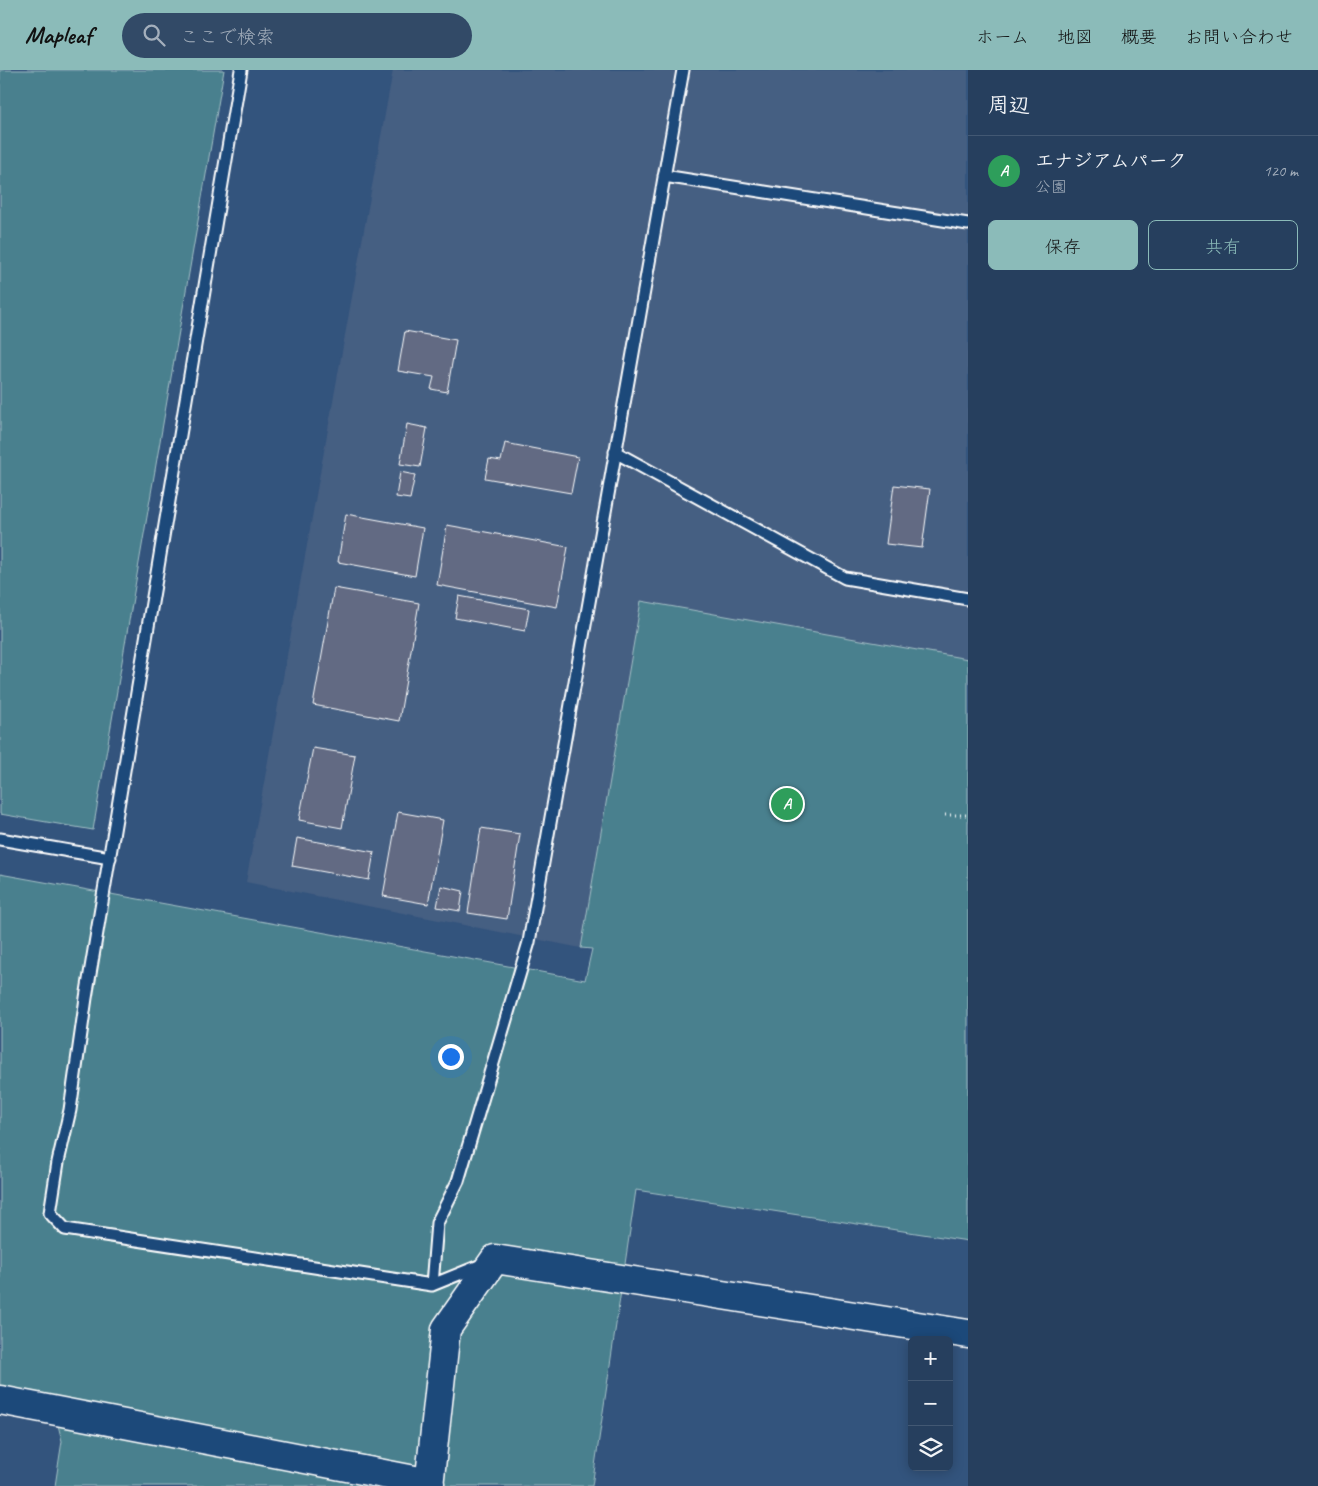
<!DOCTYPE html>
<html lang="ja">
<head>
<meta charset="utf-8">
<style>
  :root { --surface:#263f5e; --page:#324a67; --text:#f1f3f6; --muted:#a4afbc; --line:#425873; --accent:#8bbbb9 }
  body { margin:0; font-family:Caveat,"Klee One",sans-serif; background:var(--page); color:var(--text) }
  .controls { position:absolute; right:15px; bottom:15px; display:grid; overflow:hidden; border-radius:8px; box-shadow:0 2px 12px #0003 }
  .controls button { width:45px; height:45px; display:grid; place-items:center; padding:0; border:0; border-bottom:1px solid var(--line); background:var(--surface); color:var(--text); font:25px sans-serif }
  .you { position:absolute; left:450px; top:986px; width:18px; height:18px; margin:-12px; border:4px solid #fff; border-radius:50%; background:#1a73e8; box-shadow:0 0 0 8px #1a73e833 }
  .badge { display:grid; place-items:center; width:32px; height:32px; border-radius:50%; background:var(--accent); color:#fff; font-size:16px; font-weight:700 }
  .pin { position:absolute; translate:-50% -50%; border:2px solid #fff; box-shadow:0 1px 5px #0006 }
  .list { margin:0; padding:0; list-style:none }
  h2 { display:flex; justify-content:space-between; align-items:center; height:65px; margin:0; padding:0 20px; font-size:21px }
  h2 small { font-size:16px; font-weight:400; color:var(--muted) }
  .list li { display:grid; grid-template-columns:32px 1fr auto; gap:15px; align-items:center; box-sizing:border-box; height:70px; padding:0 20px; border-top:1px solid var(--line) }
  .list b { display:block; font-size:19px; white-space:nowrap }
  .list p { margin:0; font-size:16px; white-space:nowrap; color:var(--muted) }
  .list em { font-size:16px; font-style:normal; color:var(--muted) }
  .actions { display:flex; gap:10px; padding:15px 20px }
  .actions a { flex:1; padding:11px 0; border:1px solid var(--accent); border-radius:8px; text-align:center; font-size:18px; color:var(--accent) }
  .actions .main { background:var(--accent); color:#111 }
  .icon { flex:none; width:28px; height:28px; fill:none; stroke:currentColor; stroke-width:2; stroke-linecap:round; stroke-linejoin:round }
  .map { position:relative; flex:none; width:968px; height:1416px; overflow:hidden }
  header { display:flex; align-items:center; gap:30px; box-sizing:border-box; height:70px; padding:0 25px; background:var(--accent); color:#111 }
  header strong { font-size:24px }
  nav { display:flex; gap:28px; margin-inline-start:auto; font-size:18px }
  .search { width:350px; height:45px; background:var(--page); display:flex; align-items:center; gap:12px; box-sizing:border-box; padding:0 18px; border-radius:28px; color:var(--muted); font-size:19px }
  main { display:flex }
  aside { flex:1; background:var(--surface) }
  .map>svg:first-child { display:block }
</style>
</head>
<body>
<header>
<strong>Mapleaf</strong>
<div class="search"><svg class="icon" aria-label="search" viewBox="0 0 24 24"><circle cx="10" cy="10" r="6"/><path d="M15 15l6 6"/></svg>ここで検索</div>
<nav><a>ホーム</a><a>地図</a><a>概要</a><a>お問い合わせ</a></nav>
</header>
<main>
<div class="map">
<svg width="968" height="1416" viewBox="0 0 968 1416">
  <rect width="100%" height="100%" fill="#33547d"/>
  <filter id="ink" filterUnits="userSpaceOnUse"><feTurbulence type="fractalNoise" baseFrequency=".02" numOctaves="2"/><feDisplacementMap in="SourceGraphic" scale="10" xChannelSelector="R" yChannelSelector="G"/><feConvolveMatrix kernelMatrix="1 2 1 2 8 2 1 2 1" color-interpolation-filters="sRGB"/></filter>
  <g filter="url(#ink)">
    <path fill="#455e82" d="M 393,0 L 968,0 L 968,598 L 641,532 L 581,881 L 581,878 L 246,812 Z"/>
    <path fill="#4a808e" stroke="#a4c0c6" d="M 0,0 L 224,0 L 93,760 L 0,744 Z
      M 641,531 L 968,589 L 968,1171 L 636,1120 L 592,1416 L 55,1416 L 62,1371 L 51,1327 L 0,1316 L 0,804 L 585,910 L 592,879 L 581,878 Z"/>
    <path fill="#626b83" stroke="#fff" d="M 405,261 L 456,270 L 447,322 L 431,319 L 434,307 L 398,301 Z
      M 407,354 L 427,358 L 420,397 L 400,394 Z
      M 505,373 L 578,387 L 571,423 L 485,408 L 489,389 L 501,391 Z
      M 400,402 L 415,405 L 410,429 L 396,427 Z
      M 894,415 L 930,419 L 922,478 L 886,474 Z
      M 346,444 L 423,458 L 415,506 L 338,492 Z
      M 447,455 L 568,477 L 557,537 L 437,515 Z
      M 334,518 L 419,533 L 399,651 L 313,635 Z
      M 459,526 L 529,539 L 525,561 L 455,548 Z
      M 313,678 L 355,685 L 342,758 L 299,750 Z
      M 398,742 L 443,750 L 428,834 L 383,826 Z
      M 481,758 L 520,764 L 507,849 L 468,843 Z
      M 297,768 L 374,782 L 369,810 L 292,796 Z
      M 441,816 L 463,821 L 460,841 L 437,837 Z"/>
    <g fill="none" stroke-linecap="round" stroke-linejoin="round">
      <g stroke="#fff" stroke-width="15">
        <path id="lane" d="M 241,0 L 86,928 L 70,1040 L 58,1092 L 50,1143 L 65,1159 L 432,1215 L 484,1194
          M 664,106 L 968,154
          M 615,382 L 845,508 L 968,529
          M 0,769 L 110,788
          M 432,1215 L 437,1153 L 458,1111 L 529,872 L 683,0"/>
      </g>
      <g stroke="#fff" stroke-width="31">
        <path id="secondary" d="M 0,1330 L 430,1413
          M 429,1416 L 446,1259 L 495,1189 L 968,1264"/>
      </g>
      <path stroke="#fff" stroke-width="3" stroke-dasharray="1 4" stroke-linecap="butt" d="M 945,745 L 968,745"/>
      <use href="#lane" stroke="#1f4a7a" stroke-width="11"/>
      <use href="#secondary" stroke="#1f4a7a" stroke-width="28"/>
    </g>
  </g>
</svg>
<div class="controls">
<button>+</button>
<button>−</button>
<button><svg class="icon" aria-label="layers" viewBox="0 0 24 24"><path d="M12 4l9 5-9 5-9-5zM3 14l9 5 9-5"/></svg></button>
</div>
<div class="you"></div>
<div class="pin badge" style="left:787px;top:734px;background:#2e9e5b">A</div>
</div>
<aside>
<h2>周辺<small></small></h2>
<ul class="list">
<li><span class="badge" style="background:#2e9e5b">A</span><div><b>エナジアムパーク</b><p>公園</p></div><em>120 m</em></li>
</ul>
<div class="actions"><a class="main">保存</a><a>共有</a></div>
</aside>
</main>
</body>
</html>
